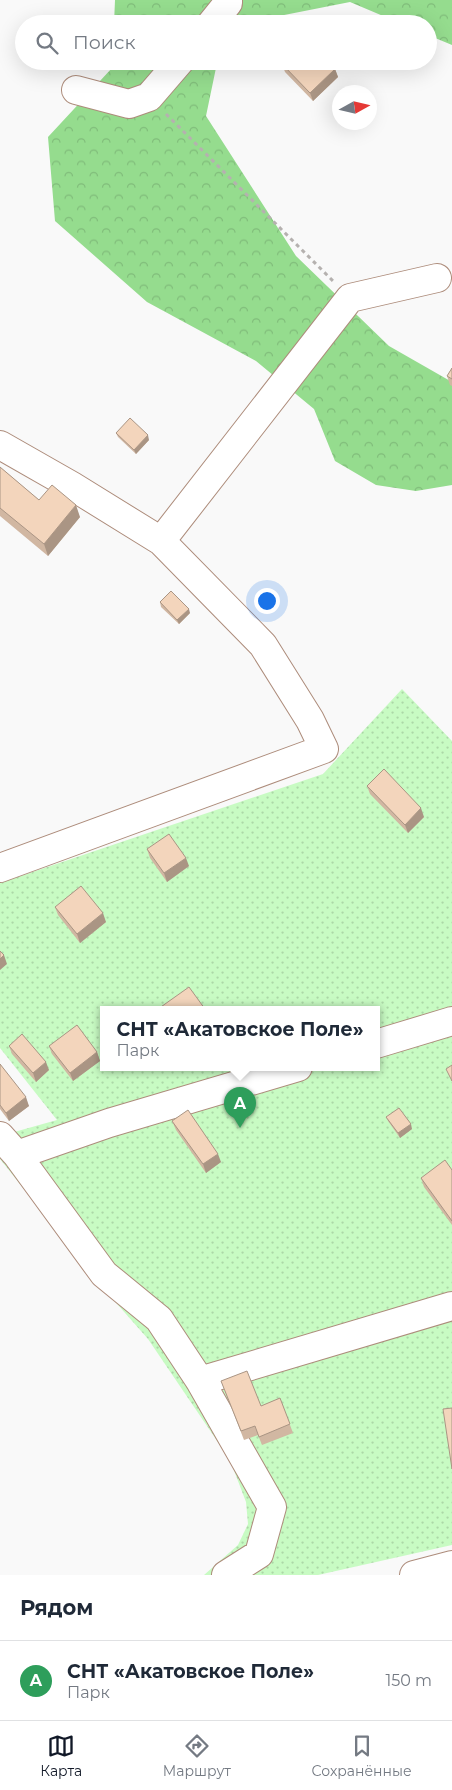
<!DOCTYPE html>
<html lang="ru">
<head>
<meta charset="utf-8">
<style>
  :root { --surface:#fff; --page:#f6f6f7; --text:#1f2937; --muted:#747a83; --line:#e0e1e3; --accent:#111827 }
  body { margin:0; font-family:Montserrat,sans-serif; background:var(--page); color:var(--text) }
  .compass { position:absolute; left:332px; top:85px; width:45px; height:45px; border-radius:50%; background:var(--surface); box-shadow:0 5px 20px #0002; rotate:82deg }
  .you { position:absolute; left:266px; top:600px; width:18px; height:18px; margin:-12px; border:4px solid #fff; border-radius:50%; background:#1a73e8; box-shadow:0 0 0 8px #1a73e833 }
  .badge { display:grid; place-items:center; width:32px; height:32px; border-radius:50%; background:var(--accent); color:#fff; font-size:16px; font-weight:700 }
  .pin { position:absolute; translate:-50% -41px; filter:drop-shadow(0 1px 2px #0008) }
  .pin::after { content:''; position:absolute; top:26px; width:18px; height:15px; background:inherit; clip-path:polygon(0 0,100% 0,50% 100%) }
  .popup { position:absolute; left:100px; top:1006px; width:280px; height:65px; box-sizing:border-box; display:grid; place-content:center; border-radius:0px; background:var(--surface); filter:drop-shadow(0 1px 4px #0005); font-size:16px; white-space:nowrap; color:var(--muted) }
  .popup b { font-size:19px; color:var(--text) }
  .popup::after { content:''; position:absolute; left:50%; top:100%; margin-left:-10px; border:10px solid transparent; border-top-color:var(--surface) }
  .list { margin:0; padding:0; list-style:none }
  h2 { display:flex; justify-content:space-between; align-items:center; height:65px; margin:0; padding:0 20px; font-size:21px }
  h2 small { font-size:16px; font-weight:400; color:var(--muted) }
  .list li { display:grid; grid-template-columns:32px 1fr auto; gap:15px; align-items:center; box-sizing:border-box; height:80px; padding:0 20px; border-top:1px solid var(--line) }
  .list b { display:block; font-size:19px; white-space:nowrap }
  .list p { margin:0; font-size:16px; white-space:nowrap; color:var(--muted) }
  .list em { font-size:16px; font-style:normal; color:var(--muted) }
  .icon { flex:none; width:28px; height:28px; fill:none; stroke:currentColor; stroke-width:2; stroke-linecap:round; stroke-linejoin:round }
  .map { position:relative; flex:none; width:452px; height:1575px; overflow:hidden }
  .search { position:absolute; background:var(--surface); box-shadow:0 5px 20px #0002; left:15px; right:15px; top:15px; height:55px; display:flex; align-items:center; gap:12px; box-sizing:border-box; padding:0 18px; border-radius:28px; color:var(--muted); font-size:19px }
  .sheet { height:145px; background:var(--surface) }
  nav { display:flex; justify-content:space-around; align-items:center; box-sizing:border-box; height:70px; border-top:1px solid var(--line); background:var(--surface); font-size:14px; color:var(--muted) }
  nav a { display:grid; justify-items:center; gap:2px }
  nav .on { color:var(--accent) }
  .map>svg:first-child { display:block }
</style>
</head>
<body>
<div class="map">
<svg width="452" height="1575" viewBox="0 0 452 1575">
  <defs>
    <pattern id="grass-dots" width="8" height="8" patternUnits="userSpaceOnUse" patternTransform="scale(1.25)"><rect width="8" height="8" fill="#c8fbc3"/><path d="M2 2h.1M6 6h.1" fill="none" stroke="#acd7a7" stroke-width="1.8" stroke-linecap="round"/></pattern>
    <pattern id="forest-crowns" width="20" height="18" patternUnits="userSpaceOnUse" patternTransform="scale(1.25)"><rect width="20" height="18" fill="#95dc8e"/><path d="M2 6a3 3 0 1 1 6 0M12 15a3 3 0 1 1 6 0" fill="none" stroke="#80bc7a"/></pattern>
  </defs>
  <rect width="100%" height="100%" fill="#f9f9f9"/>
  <path fill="url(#grass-dots)" fill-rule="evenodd" d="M 402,689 L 452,741 L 452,1545 L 318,1575 L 204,1575 L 238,1545 L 248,1524 L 246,1502 L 230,1460 L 148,1339 L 103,1288 L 0,1159 L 0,1136 L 57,1120 L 0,1048 L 0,883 L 323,774 ZM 104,1009 L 376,1009 L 376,1067 L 104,1067 Z"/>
  <path fill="url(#forest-crowns)" d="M 115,0 L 452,0 L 452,45 L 428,35 L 428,24 L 402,24 L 350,2 L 269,18 L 262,24 L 114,24 Z
    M 113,61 L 219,61 L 217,63 L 206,116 L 296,256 L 389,346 L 452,382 L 452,485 L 416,491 L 376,485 L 335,461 L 314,409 L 256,361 L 147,302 L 55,221 L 48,137 L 112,68 Z"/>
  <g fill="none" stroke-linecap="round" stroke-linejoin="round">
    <g stroke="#ad8c7b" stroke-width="30">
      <path id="minor" d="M 211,24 L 228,3 L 228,0
        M 76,90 L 129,104 L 149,97 L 180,61
        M 0,445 L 72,486 L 161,541 L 263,645 L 310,720 L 324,749 L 0,868
        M 161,541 L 350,298 L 437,278
        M 376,1044 L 452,1021
        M 0,1136 L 17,1155 L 104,1274 L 159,1319 L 200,1381 L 272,1507 L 259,1554 L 226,1575
        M 17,1155 L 109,1123 L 298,1067
        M 200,1381 L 452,1306
        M 414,1575 L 452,1565"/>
    </g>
    <path stroke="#b5b1af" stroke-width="3" stroke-dasharray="4 4" stroke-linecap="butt" d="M 166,114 L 333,281"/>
    <use href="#minor" stroke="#fff" stroke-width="28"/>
  </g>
  <path fill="#d1b7a2" d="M 282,64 L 335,69 L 338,77 L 313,101 L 285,72 Z
    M 452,368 L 452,386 L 450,385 L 447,376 Z
    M 116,433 L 149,440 L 136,454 L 118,437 Z
    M 0,467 L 39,500 L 80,517 L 48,556 L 0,516 Z
    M 160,602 L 190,613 L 179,624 L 161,607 Z
    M 367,786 L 424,817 L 408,833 L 370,794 Z
    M 147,849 L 189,866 L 167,882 L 150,858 Z
    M 55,907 L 106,922 L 80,943 L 58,915 Z
    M 9,1046 L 49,1070 L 36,1082 L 12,1054 Z
    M 49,1046 L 97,1052 L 100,1061 L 73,1081 L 52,1054 Z
    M 0,1064 L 29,1106 L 9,1121 L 0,1109 Z
    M 386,1117 L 412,1129 L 400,1138 L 388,1121 Z
    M 172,1121 L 221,1162 L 206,1173 L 176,1130 Z
    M 452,1170 L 452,1225 L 424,1187 L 421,1178 Z
    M 221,1381 L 261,1406 L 280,1398 L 293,1433 L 262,1445 L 258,1435 L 244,1440 Z"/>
  <path fill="#aa9584" d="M 335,69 L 338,77 L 313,101 L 310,93 Z
    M 148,435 L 149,440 L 136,454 L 134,450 Z
    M 76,505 L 80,517 L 48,556 L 44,544 Z
    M 189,609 L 190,613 L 179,624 L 177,620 Z
    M 421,808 L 424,817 L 408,833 L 405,825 Z
    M 186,858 L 189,866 L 167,882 L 164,873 Z
    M 103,913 L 106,922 L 80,943 L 77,934 Z
    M 4,955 L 7,964 L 0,970 L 0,959 Z
    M 97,1052 L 100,1061 L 73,1081 L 70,1073 Z
    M 46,1062 L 49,1070 L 36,1082 L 33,1073 Z
    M 26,1097 L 29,1106 L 9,1121 L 6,1113 Z
    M 411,1124 L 412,1129 L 400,1138 L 398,1133 Z
    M 218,1154 L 221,1162 L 206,1173 L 203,1164 Z"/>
  <path fill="#f3d5bc" stroke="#aa9584" d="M 285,61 L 328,61 L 335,69 L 310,93 L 282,64 Z
    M 452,368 L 452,379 L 447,376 Z
    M 130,418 L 148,435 L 134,450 L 116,433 Z
    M 0,467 L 39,500 L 52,485 L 76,505 L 44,544 L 0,508 Z
    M 171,591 L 189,609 L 177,620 L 160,602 Z
    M 384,769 L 421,808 L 405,825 L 367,786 Z
    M 169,834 L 186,858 L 164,873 L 147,849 Z
    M 81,886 L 103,913 L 77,934 L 55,907 Z
    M 0,951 L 4,955 L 0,959 Z
    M 189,987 L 205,1009 L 158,1009 Z
    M 77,1025 L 97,1052 L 70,1073 L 49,1046 Z
    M 22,1034 L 46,1062 L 33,1073 L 9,1046 Z
    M 0,1064 L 26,1097 L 6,1113 L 0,1105 Z
    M 452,1065 L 452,1081 L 446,1069 Z
    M 399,1108 L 411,1124 L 398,1133 L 386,1117 Z
    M 188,1110 L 218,1154 L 203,1164 L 172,1121 Z
    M 445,1160 L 452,1170 L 452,1221 L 421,1178 Z
    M 247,1371 L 261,1406 L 280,1398 L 290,1424 L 259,1437 L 255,1426 L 241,1431 L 221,1381 Z
    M 452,1408 L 452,1469 L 443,1409 Z"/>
</svg>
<svg class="compass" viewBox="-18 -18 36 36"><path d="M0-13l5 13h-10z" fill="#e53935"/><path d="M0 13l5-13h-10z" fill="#747a83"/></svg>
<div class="you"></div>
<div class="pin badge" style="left:240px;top:1128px;background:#2e9e5b">A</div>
<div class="popup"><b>СНТ «Акатовское Поле»</b>Парк</div>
<div class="search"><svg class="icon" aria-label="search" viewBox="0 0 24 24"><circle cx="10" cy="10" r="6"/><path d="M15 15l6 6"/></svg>Поиск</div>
</div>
<section class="sheet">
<h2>Рядом<small></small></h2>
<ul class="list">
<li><span class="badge" style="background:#2e9e5b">A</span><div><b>СНТ «Акатовское Поле»</b><p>Парк</p></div><em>150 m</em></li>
</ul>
</section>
<nav>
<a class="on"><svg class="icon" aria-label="map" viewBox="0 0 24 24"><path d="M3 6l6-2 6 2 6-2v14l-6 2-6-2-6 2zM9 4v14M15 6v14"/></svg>Карта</a>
<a><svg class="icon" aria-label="directions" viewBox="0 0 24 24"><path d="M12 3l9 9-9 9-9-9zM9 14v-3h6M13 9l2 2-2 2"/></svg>Маршрут</a>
<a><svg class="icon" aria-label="saved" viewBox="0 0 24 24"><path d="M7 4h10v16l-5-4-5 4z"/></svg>Сохранённые</a>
</nav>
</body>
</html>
